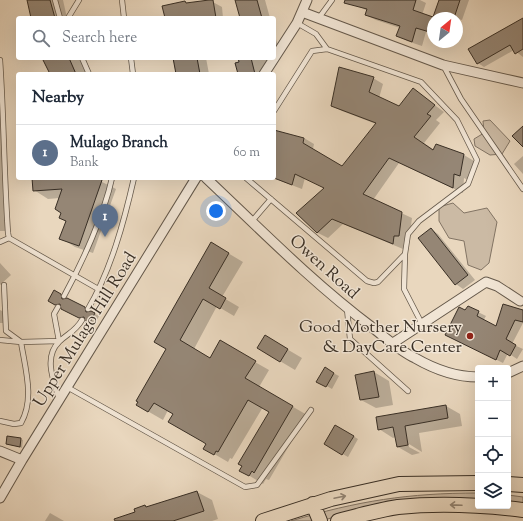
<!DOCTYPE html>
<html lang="en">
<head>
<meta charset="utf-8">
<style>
  :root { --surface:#fff; --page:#f6f6f7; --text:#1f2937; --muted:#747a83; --line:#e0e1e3; --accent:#ea580c }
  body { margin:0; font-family:"Sorts Mill Goudy",serif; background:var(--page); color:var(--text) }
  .controls { position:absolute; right:12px; bottom:12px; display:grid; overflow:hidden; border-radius:4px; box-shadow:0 4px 16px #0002 }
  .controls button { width:36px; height:36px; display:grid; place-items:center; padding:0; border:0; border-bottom:1px solid var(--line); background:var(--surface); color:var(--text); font:20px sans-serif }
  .compass { position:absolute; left:427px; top:12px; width:36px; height:36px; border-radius:50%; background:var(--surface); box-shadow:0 4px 16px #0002; rotate:29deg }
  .you { position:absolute; left:216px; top:211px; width:14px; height:14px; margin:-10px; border:3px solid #fff; border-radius:50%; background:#1a73e8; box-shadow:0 0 0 6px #1a73e833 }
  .badge { display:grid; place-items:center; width:26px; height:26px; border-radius:50%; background:var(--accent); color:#fff; font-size:13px; font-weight:700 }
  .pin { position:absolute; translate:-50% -33px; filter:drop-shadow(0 1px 2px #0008) }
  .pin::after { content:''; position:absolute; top:21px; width:14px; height:12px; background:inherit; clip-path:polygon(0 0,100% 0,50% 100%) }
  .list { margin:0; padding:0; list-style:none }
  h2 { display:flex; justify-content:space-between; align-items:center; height:52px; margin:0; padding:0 16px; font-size:17px }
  h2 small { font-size:13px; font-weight:400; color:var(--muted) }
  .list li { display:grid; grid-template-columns:26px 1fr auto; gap:12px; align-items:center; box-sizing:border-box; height:56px; padding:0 16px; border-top:1px solid var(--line) }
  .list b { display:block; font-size:15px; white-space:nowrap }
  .list p { margin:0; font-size:13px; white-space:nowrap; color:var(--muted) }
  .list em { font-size:13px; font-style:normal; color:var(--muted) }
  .icon { flex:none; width:22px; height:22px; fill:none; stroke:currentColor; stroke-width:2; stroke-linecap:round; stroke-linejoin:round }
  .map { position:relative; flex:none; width:523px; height:521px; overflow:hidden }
  .search { position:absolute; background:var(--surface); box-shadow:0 4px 16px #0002; left:16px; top:16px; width:260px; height:44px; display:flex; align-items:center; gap:10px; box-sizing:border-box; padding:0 14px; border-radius:4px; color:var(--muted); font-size:15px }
  .panel { position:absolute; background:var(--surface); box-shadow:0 4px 16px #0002; left:16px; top:72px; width:260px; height:108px; border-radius:4px }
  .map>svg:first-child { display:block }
</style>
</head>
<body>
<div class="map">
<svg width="523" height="521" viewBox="0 0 523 521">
  <rect width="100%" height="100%" fill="#e9d7be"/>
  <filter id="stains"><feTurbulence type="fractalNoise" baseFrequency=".005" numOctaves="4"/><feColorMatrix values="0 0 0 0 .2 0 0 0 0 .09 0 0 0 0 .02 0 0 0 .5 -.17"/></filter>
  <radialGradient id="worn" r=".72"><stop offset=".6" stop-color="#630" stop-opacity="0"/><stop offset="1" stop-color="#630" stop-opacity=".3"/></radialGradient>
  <path fill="#cbbaa4" stroke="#827464" d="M 490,120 L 510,141 L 502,154 L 490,155 L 475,146 L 474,139 L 484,133 L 483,121 Z
    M 453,203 L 464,213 L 487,208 L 497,222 L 489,263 L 481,270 L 468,265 L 464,241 L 449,238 L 439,221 L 439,207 Z
    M 478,493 L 478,500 L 351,512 L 321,521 L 291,521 C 357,501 409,493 478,493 Z
    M 508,495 L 523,497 L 523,504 L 508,502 Z"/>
  <path fill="#0003" d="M 29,0 L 63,0 L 67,18 L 32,18 Z
    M 236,0 L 265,0 L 270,18 L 242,18 Z
    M 360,0 L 420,0 L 426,3 L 422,15 L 433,18 L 433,34 L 426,32 L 422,46 L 407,41 L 398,36 L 400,28 L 376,20 L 366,15 L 368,11 L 358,6 Z
    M 440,0 L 469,0 L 462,20 L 455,18 L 443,18 Z
    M 211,1 L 222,7 L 223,18 L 166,18 L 185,2 L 188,4 Z
    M 523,20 L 523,57 L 514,50 L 484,67 L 478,63 Z
    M 274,32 L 281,57 L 276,65 L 262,69 L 263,74 L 239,74 L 239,58 L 274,58 Z
    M 45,58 L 80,58 L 86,74 L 51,74 Z
    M 174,58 L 206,58 L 209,74 L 177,74 Z
    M 373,78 L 383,84 L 379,98 L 400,107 L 413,89 L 444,112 L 436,120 L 440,123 L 424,143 L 434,150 L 437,145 L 464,155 L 474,161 L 470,181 L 464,178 L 463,193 L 399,163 L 373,200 L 412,218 L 409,241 L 404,241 L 403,249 L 343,224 L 328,238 L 318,233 L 298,213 L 325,188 L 305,178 L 302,189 L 273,178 L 274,137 L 304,138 L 314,144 L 313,149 L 343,167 L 376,124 L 342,111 L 332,106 Z
    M 0,111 L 4,113 L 9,231 L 0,231 Z
    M 523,156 L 523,174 L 514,164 Z
    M 33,178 L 94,178 L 116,189 L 93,253 L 75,247 L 61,238 L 67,222 L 60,218 L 62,213 L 60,198 L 48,199 L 34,190 Z
    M 431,229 L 438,234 L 475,280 L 463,289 L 456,284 Z
    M 211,243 L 243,262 L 222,297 L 239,307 L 234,316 L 217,306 L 194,349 L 211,359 L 220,342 L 269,370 L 259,387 L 307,415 L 269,480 L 266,479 L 263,484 L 240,470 L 270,412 L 263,407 L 232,459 L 230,458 L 228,462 L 204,448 L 207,444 L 174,413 L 168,410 L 163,420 L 137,405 L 168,349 Z
    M 0,263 L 11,275 L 0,285 Z
    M 54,292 L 99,316 L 94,326 L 49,301 Z
    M 468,307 L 486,316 L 483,321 L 497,327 L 523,311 L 523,323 L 512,344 L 523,349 L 517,359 L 508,353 L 503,363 L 453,338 Z
    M 0,310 L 4,312 L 4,323 L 0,323 Z
    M 280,345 L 302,358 L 295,370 L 258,348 Z
    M 325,369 L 339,376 L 332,389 L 318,381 Z
    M 374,372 L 389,381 L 393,405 L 376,408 L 361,400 Z
    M 446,406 L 460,414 L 462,426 L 419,433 L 422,452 L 409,444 L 409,447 L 420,453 L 412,455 L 398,447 L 396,437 L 393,438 L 379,429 Z
    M 336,426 L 358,439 L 348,457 L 325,444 Z
    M 21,439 L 23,440 L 22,448 L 7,444 Z
    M 197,492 L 212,500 L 218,519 L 212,521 L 122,521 L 145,506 L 148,508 Z
    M 50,513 L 64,521 L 45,521 Z"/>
  <path fill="#958675" stroke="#392f25" d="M 27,0 L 50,0 L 55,18 L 31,18 Z
    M 209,0 L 213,0 L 216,18 L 165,18 L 162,6 L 185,1 L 186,3 Z
    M 235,0 L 257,0 L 262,18 L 240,18 Z
    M 345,0 L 416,0 L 413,10 L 433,17 L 439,0 L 460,0 L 454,18 L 433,18 L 433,33 L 416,28 L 412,42 L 396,36 L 400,26 L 365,15 L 367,9 L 344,3 Z
    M 523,18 L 523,49 L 515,54 L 510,45 L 477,64 L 468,49 Z
    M 42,58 L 69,58 L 76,74 L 50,74 Z
    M 173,58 L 197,58 L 200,74 L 176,74 Z
    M 238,58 L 251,58 L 255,74 L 238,74 L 235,63 L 239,62 Z
    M 339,67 L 374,77 L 369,92 L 399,106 L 413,88 L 435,105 L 427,114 L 431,116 L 414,137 L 433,150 L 436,144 L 464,154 L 460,176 L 454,174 L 453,188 L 389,158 L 363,194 L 402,212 L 399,236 L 394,236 L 393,244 L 332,219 L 317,233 L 296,213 L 324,188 L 295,174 L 292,185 L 274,178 L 274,130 L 304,138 L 303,143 L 342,166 L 376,123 L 331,106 Z
    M 523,126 L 523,147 L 512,136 Z
    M 32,178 L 97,178 L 102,180 L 79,246 L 59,239 L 66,221 L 59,218 L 61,213 L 55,209 L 62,189 L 33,191 Z
    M 431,228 L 468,275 L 455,285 L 418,238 Z
    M 211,242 L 229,253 L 209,288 L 226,298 L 220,309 L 203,299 L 180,340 L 210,358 L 220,340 L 256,361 L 245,378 L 293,406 L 254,473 L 252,471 L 249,476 L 239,471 L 242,466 L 238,464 L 269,412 L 248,400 L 218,452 L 216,451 L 214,455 L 203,449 L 206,444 L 203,442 L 168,422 L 173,414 L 154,403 L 148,412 L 136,405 L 138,402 L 136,401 L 166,349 L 154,342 Z
    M 54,290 L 61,294 L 62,299 L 67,298 L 85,307 L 86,312 L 91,311 L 95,313 L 89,324 L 85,322 L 84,317 L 79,318 L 61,309 L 60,304 L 55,305 L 48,301 Z
    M 503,304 L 523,310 L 523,322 L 515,320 L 506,339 L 516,345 L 510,356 L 500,350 L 496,360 L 445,335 L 459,307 L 465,310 L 468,306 L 479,311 L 477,316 L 496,326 Z
    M 265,335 L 288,349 L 280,362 L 257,348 Z
    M 325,367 L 334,373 L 326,387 L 316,382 Z
    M 374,371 L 379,397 L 360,400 L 355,375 Z
    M 446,405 L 448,418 L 405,426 L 408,445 L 397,447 L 393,427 L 378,430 L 376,417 Z
    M 335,425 L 354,436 L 342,455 L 324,444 Z
    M 7,436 L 21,438 L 20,447 L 6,444 Z
    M 197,491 L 204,511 L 173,521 L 115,521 L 114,519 L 135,512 L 134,509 L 145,505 L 146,507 Z"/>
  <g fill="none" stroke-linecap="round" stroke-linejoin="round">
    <g stroke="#65594b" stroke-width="6">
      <path id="lane" d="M 55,0 L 60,18
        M 122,0 L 124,18
        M 68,18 L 79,0
        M 318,19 L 332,0
        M 82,58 L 89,74
        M 131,58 L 133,74
        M 0,60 C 4,118 4,175 8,233 L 9,238 L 100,290
        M 443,65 L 461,99 L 523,189
        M 274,111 L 312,51 L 327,49
        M 246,178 L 367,281 L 374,283 L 378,282 L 405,254 L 408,234 L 419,221 L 468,184 L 477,160 L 457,120 L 421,82 L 327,49 L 316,34 L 297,23
        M 252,221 L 271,199
        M 0,242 L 9,238
        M 405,254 L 404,289 L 422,324
        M 64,296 C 82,263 104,215 112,178
        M 88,309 C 111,270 124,222 134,178
        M 347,309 L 350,339 L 408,391
        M 0,340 L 21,342 L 59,341 L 54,314 L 58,307
        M 67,387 L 245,487 L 257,485 L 311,410
        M 59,399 C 54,382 43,357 59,342 C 68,333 75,332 82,320
        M 0,421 L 14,424 L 21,423 C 35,399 25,368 21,342 L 6,331 L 4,285"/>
    </g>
    <g stroke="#65594b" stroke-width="11">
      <path id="street" d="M 302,12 L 443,65 L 523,83
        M 264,74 L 297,23 L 307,0
        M 206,178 C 260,229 313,283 373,328 C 386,338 400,351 415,358 C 434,369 456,377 478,377
        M 393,343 L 486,282 L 497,286 L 520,301
        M 508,373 L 523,366
        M 0,451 L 22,460
        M 0,498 L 22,460 L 196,178"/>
    </g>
    <g stroke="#392f25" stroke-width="16">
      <path id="primary" d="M 508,484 L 523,485
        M 313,504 L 320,521
        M 263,521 L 331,499 L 399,484 L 478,483
        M 338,521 C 357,516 378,510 398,507 C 439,503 482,505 523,510"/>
    </g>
    <use href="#lane" stroke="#f1e5d5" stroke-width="4.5"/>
    <use href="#street" stroke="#f1e5d5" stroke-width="9"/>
    <use href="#primary" stroke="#e9d7be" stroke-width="14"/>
  </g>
  <defs><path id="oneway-shaft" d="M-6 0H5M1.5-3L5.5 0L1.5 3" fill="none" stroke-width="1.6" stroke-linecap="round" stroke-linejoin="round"/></defs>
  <g stroke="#918372">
    <use href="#oneway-shaft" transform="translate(340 497) rotate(-12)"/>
    <use href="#oneway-shaft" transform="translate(456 505) rotate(-178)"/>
  </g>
  <circle fill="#8f2418" stroke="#f1e5d5" stroke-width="1.5" cx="470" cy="336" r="4"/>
  <g text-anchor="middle" stroke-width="3" stroke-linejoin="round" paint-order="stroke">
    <g font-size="17" fill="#392f25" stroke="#f1e5d5">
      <text transform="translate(325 266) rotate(42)" y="6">Owen Road</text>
      <text transform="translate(84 329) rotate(-58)" y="6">Upper Mulago Hill Road</text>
    </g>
    <g font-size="17" fill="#392f25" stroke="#f1e5d5" text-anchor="end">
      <text x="462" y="332">Good Mother Nursery<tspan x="462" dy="20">&amp; DayCare Center</tspan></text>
    </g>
  </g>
  <rect width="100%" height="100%" filter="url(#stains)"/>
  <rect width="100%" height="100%" fill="url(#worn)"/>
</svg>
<div class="controls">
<button>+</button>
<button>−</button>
<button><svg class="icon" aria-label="locate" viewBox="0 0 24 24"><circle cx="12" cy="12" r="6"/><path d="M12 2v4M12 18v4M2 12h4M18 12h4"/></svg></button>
<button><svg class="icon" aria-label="layers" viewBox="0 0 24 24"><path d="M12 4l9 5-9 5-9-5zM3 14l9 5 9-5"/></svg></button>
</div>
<svg class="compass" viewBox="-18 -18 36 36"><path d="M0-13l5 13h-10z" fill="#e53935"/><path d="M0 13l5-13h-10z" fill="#747a83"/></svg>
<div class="you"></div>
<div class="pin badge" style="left:105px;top:237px;background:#5c6f8a">1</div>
<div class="search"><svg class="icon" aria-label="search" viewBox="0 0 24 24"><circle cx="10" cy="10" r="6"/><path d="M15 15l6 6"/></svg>Search here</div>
<section class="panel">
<h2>Nearby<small></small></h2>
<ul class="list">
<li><span class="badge" style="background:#5c6f8a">1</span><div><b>Mulago Branch</b><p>Bank</p></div><em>60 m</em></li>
</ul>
</section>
</div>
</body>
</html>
